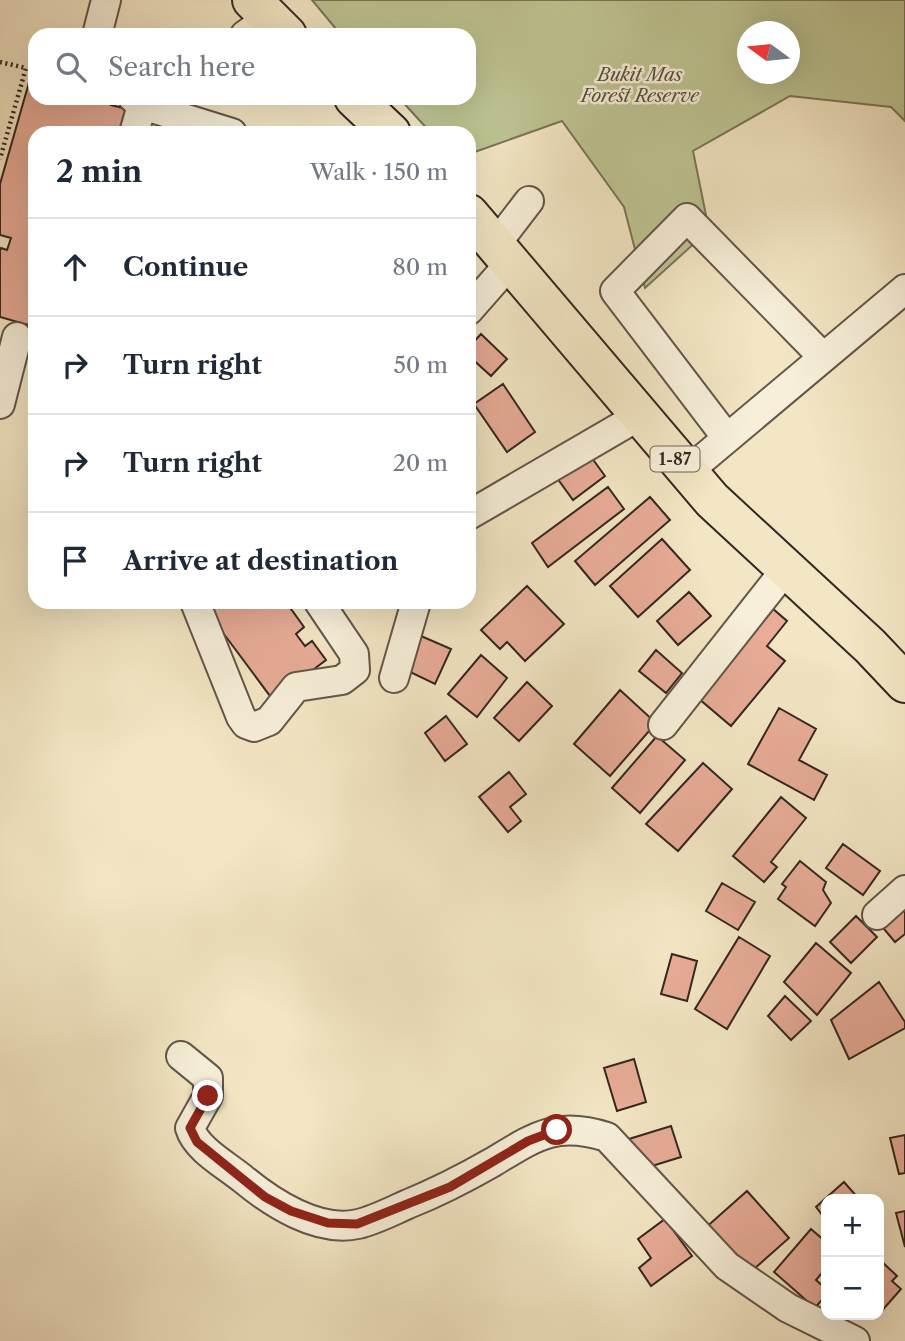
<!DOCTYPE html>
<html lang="en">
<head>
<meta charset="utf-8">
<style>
  :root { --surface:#fff; --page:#f2f2f3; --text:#1f2937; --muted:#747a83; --line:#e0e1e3 }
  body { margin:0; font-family:"Libre Caslon Text",serif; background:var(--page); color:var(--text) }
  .controls { position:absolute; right:21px; bottom:21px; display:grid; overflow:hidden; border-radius:14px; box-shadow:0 7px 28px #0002 }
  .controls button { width:63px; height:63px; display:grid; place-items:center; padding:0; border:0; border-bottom:2px solid var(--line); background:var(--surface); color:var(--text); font:35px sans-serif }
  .compass { position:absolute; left:737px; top:21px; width:63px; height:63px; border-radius:50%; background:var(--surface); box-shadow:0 7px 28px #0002; rotate:285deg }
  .stop { position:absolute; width:21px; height:21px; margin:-16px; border:5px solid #8f2418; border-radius:50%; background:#fff }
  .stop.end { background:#8f2418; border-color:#fff; box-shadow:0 2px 7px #0008 }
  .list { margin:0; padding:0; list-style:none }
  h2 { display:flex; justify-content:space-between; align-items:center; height:91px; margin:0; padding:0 28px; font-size:30px }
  h2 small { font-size:23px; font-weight:400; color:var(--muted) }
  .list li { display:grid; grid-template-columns:46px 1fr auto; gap:21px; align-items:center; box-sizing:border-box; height:98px; padding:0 28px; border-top:2px solid var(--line) }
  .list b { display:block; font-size:26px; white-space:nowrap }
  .list em { font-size:23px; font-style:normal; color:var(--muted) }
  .icon { flex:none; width:38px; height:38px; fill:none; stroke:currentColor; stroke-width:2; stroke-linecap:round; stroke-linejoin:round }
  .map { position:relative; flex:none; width:905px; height:1341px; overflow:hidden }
  .search { position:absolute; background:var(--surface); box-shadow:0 7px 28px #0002; left:28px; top:28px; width:448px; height:77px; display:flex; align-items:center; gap:18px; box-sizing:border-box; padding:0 24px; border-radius:21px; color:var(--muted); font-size:26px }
  .panel { position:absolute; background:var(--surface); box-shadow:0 7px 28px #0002; left:28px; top:126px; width:448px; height:483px; border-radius:21px }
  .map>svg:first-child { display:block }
</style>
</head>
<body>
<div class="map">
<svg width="905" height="1341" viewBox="0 0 905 1341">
  <rect width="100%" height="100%" fill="#f3e6c4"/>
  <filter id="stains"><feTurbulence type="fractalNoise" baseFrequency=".00286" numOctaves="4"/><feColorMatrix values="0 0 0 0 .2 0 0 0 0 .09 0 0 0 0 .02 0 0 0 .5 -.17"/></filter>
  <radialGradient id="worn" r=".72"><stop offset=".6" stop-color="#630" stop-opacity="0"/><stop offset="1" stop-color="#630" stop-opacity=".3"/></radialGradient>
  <path fill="#bec492" stroke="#79755a" stroke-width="2" fill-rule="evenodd" d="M 312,0 L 905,0 L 905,121 L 891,107 L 790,96 L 693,151 L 709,230 L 645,288 L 624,207 L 562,121 L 469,154 L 469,133 L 431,133 L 399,98 L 469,98 L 469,35 L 341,35 ZM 748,32 L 790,32 L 790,74 L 748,74 Z"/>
  <path fill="#e8ac97" stroke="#342621" stroke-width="2" d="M 30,79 L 35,80 L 35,98 L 105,98 L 113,100 L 111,105 L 139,112 L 132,133 L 106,130 L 101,133 L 35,133 L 35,315 L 32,326 L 0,317 L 0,250 L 1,248 L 7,250 L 11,238 L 0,235 L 0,184 Z
    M 481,334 L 507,359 L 491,376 L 469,356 L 469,347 Z
    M 503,384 L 535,432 L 507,452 L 474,404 Z
    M 589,454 L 605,476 L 573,500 L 557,478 Z
    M 608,487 L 624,509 L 548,567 L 532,543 Z
    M 650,497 L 670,520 L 595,585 L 575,561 Z
    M 662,539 L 690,570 L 638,617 L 610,586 Z
    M 527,586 L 564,624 L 525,661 L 507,642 L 500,649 L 481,630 Z
    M 689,592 L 711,616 L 678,645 L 657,621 Z
    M 210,602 L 286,602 L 304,627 L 296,634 L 305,646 L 312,641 L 326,660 L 273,700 L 206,610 Z
    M 772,608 L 787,621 L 767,646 L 785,661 L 731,726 L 698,698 Z
    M 421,636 L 451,649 L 435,684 L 406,670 Z
    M 656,650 L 682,673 L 666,693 L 639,671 Z
    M 481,655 L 507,678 L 477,717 L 448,694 Z
    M 527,682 L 552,706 L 519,741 L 494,718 Z
    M 620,690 L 656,723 L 610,776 L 574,744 Z
    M 779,708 L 816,729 L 799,760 L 827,775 L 814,800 L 748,764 Z
    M 446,716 L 467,744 L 445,761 L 425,733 Z
    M 657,736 L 685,760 L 640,813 L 612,788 Z
    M 703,763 L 732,789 L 678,851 L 646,824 Z
    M 509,772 L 526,794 L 510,807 L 521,821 L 508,832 L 479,797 Z
    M 781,797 L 806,818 L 771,862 L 777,867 L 764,882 L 733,856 Z
    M 843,844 L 880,871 L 863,895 L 826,868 Z
    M 800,861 L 826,882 L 823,890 L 831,903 L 815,926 L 778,899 L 786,887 L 782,884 Z
    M 722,883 L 755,902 L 738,930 L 706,911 Z
    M 905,900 L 905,934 L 895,942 L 878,922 Z
    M 856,916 L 877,937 L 851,963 L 830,942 Z
    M 739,937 L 770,956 L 727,1029 L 695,1009 Z
    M 816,943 L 851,973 L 817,1015 L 784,982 Z
    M 672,954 L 697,961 L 687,1001 L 661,994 Z
    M 879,982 L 905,1022 L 905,1028 L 849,1059 L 831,1020 Z
    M 785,996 L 811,1021 L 791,1040 L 768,1016 Z
    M 634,1059 L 646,1102 L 617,1111 L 604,1068 Z
    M 671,1126 L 681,1157 L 639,1170 L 629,1139 Z
    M 905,1135 L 905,1173 L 899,1174 L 890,1138 Z
    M 844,1182 L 859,1199 L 826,1199 L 826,1220 L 816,1207 Z
    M 747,1191 L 789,1238 L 745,1277 L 703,1230 Z
    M 905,1211 L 905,1247 L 896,1213 Z
    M 665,1219 L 692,1256 L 651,1286 L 639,1268 L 651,1258 L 638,1239 Z
    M 811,1229 L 826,1242 L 826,1268 L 816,1280 L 826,1289 L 826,1295 L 815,1308 L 774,1272 Z
    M 879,1259 L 897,1276 L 892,1281 L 901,1289 L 880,1313 Z"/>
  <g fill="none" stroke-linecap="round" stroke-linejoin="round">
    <g stroke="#64564a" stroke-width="32">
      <path id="minor" d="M 97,35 L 106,0
        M 245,35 L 269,18
        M 133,98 L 142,105 L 232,133
        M 134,133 L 142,105
        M 491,240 L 506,231 L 529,201
        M 469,310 L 511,262
        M 0,404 L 17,337
        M 727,438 L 615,291 L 687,218 L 823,357
        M 687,472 L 905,289
        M 469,515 L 639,416
        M 195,602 L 241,717 L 246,724 L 254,727 L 269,721 L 296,687 L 342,680 L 355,670 L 354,654 L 319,602
        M 394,678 L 416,602
        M 663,725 L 786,569
        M 877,915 L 905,890
        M 181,1056 L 208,1078 L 208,1096 L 190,1128 C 196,1149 226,1165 243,1179 C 272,1203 318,1233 358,1224 C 375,1220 392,1211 408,1204 C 438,1192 465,1178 493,1162 C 536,1136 556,1121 607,1137 L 727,1266 L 788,1308 L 855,1341"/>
    </g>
    <g stroke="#342621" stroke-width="42">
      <path id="highway" d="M 252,0 L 287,35
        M 354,98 L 391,133
        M 469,214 L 712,500 L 870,646 L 905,683"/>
    </g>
    <path stroke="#342621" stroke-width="4.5" stroke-dasharray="2 3.5" stroke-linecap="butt" d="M 0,62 L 26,68 L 0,159"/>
    <use href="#minor" stroke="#f7efd9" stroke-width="28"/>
    <use href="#highway" stroke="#f3e6c4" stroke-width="38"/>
  </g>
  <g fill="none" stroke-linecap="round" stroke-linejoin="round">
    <path stroke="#8f2418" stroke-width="9" d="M 208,1096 L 190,1128 L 197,1142 L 265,1197 L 291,1211 L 328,1223 L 357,1224 L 450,1187 L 528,1141 L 557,1130"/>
  </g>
  <g text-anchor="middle" stroke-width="5" stroke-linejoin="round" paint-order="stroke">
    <rect fill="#f7efd9" stroke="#6e6258" stroke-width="2" x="650.5" y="446.5" width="49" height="25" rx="5"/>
    <g font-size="16" font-weight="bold" fill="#342621">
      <text x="675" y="465">1-87</text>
    </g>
    <g font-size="18" font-style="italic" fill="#564e3d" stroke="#f7efd9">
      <text x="640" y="81">Bukit Mas<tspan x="640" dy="21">Forest Reserve</tspan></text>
    </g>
  </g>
  <rect width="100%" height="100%" filter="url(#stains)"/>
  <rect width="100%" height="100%" fill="url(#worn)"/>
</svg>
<div class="controls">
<button>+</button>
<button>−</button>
</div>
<svg class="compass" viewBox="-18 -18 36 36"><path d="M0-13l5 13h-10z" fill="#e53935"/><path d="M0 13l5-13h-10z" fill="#747a83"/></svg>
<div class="stop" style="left:557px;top:1130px"></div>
<div class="stop end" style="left:208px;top:1096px"></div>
<div class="search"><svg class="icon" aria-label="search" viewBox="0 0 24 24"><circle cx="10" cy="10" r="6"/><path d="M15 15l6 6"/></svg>Search here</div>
<section class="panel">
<h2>2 min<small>Walk · 150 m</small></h2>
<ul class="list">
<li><svg class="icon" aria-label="ahead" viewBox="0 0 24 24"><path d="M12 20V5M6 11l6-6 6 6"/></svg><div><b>Continue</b></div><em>80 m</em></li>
<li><svg class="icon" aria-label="right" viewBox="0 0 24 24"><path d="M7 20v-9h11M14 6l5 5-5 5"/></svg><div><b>Turn right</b></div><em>50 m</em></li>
<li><svg class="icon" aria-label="right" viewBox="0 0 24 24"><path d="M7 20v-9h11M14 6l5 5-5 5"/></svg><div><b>Turn right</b></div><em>20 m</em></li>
<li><svg class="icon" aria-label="arrive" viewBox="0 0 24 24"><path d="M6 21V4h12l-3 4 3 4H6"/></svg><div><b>Arrive at destination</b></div></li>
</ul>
</section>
</div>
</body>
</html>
